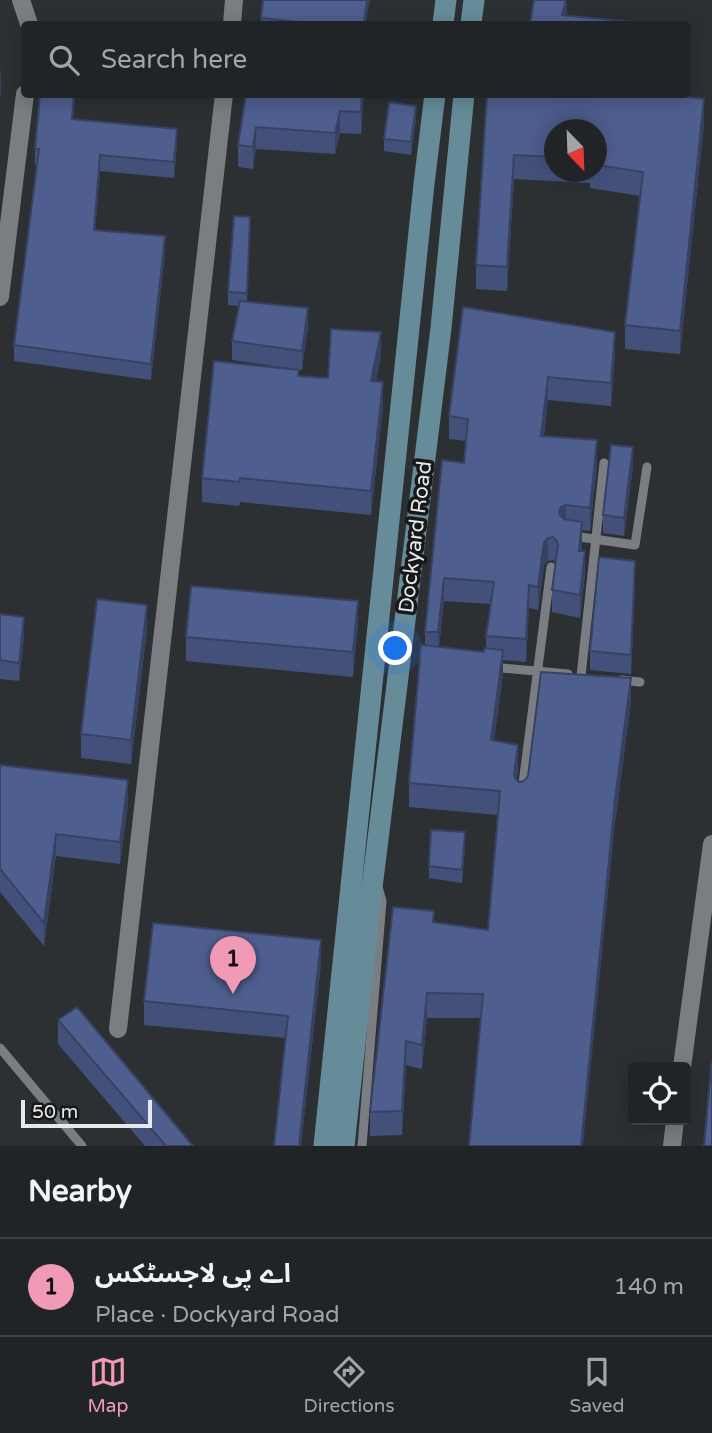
<!DOCTYPE html>
<html lang="en">
<head>
<meta charset="utf-8">
<style>
  :root { --surface:#212426; --page:#2d3032; --text:#f1f3f6; --muted:#a2a4a7; --line:#3e4143; --accent:#f09ab5 }
  body { margin:0; font-family:"Varela Round","Noto Sans Arabic",sans-serif; background:var(--page); color:var(--text) }
  .controls { position:absolute; right:21px; bottom:21px; display:grid; overflow:hidden; border-radius:7px; box-shadow:0 4px 18px #0003 }
  .controls button { width:63px; height:63px; display:grid; place-items:center; padding:0; border:0; border-bottom:2px solid var(--line); background:var(--surface); color:var(--text); font:35px sans-serif }
  .compass { position:absolute; left:544px; top:119px; width:63px; height:63px; border-radius:50%; background:var(--surface); box-shadow:0 4px 18px #0003; rotate:157deg }
  .scale { position:absolute; left:21px; bottom:18px; width:131px; box-sizing:border-box; padding-left:7px; border:4px solid #e6e8ea; border-top:0; font-size:19px; line-height:24px; white-space:nowrap; color:#e6e8ea; -webkit-text-stroke:5px #161819; paint-order:stroke }
  .you { position:absolute; left:396px; top:649px; width:24px; height:24px; margin:-18px; border:5px solid #fff; border-radius:50%; background:#1a73e8; box-shadow:0 0 0 10px #1a73e833 }
  .badge { display:grid; place-items:center; width:46px; height:46px; border-radius:50%; background:var(--accent); color:#111; font-size:23px; font-weight:700 }
  .pin { position:absolute; translate:-50% -58px; filter:drop-shadow(0 2px 4px #0008) }
  .pin::after { content:''; position:absolute; top:37px; width:24px; height:21px; background:inherit; clip-path:polygon(0 0,100% 0,50% 100%) }
  .list { margin:0; padding:0; list-style:none }
  h2 { display:flex; justify-content:space-between; align-items:center; height:91px; margin:0; padding:0 28px; font-size:30px }
  h2 small { font-size:23px; font-weight:400; color:var(--muted) }
  .list li { display:grid; grid-template-columns:46px 1fr auto; gap:21px; align-items:center; box-sizing:border-box; height:98px; padding:0 28px; border-top:2px solid var(--line) }
  .list b { display:block; font-size:26px; white-space:nowrap }
  .list p { margin:0; font-size:23px; white-space:nowrap; color:var(--muted) }
  .list em { font-size:23px; font-style:normal; color:var(--muted) }
  .icon { flex:none; width:38px; height:38px; fill:none; stroke:currentColor; stroke-width:2; stroke-linecap:round; stroke-linejoin:round }
  .map { position:relative; flex:none; width:712px; height:1146px; overflow:hidden }
  .search { position:absolute; background:var(--surface); box-shadow:0 4px 18px #0003; left:21px; right:21px; top:21px; height:77px; display:flex; align-items:center; gap:18px; box-sizing:border-box; padding:0 24px; border-radius:7px; color:var(--muted); font-size:26px }
  .sheet { height:189px; background:var(--surface) }
  nav { display:flex; justify-content:space-around; align-items:center; box-sizing:border-box; height:98px; border-top:2px solid var(--line); background:var(--surface); font-size:19px; color:var(--muted) }
  nav a { display:grid; justify-items:center; gap:4px }
  nav .on { color:var(--accent) }
  .map>svg:first-child { display:block }
</style>
</head>
<body>
<div class="map">
<svg width="712" height="1146" viewBox="0 0 712 1146">
  <rect width="100%" height="100%" fill="#2c3033"/>
  <g fill="none" stroke-linecap="round" stroke-linejoin="round">
    <path stroke="#7a7e83" stroke-width="9" d="M 573,536 L 635,545 L 647,467
      M 492,667 L 568,674
      M 581,676 L 604,463
      M 621,680 L 640,682
      M 522,791 L 551,567
      M 0,1048 L 82,1146
      M 362,1146 L 382,901 L 378,887"/>
    <path stroke="#7a7e83" stroke-width="18" d="M 21,0 L 29,24
      M 232,24 L 234,0
      M 0,297 L 25,94
      M 118,1029 L 224,94
      M 682,1067 L 712,844
      M 672,1146 L 675,1120"/>
    <path stroke="#668c9a" stroke-width="21" d="M 443,24 L 446,0
      M 471,24 L 474,0
      M 324,1146 L 424,184 L 435,94
      M 344,1146 L 370,904 L 441,328 L 464,94"/>
  </g>
  <path fill="#43517a" fill-rule="evenodd" d="M 261,18 L 366,24 L 261,24 Z
    M 40,94 L 75,94 L 73,119 L 177,145 L 174,178 L 100,171 L 95,230 L 165,252 L 151,380 L 14,361 L 14,345 L 37,165 L 35,165 L 35,149 Z
    M 246,94 L 364,94 L 361,134 L 340,133 L 335,154 L 256,149 L 253,169 L 238,167 L 238,145 Z
    M 487,94 L 704,123 L 680,354 L 625,349 L 625,325 L 640,196 L 590,188 L 590,183 L 514,179 L 507,291 L 476,289 L 476,265 ZM 555,130 L 597,130 L 597,172 L 555,172 Z
    M 416,119 L 411,155 L 384,151 L 384,139 Z
    M 250,229 L 247,302 L 308,326 L 302,370 L 232,360 L 232,341 L 239,306 L 228,305 L 228,292 Z
    M 463,307 L 615,354 L 611,406 L 548,400 L 544,436 L 597,463 L 590,531 L 582,530 L 582,551 L 585,574 L 580,618 L 552,612 L 552,590 L 556,563 L 553,560 L 548,561 L 544,565 L 538,610 L 529,608 L 526,662 L 503,660 L 503,674 L 494,741 L 518,769 L 517,779 L 519,782 L 524,781 L 631,702 L 615,823 L 481,1018 L 427,1018 L 422,1069 L 406,1065 L 402,1135 L 370,1136 L 370,1112 L 434,922 L 488,930 L 498,815 L 409,807 L 409,783 L 425,645 L 425,632 L 464,463 L 466,441 L 449,439 L 449,416 ZM 444,601 L 491,604 L 486,636 L 486,649 L 484,652 L 439,647 Z
    M 381,355 L 376,381 L 383,406 L 371,515 L 240,502 L 239,506 L 202,502 L 202,478 L 299,376 L 328,378 Z
    M 633,466 L 624,536 L 603,533 L 603,515 Z
    M 635,580 L 631,674 L 590,670 L 590,651 Z
    M 0,614 L 24,636 L 19,681 L 0,679 Z
    M 358,625 L 353,677 L 186,661 L 186,637 Z
    M 147,629 L 131,764 L 81,758 L 81,734 Z
    M 0,765 L 128,803 L 120,864 L 56,856 L 44,946 L 0,892 Z
    M 465,845 L 462,883 L 429,878 L 429,866 Z
    M 321,963 L 301,1146 L 274,1146 L 286,1038 L 144,1025 L 144,1001 Z
    M 58,1020 L 193,1146 L 145,1146 L 58,1044 Z"/>
  <path fill="#374263" d="M 367,0 L 370,0 L 366,24 L 364,24 Z
    M 566,0 L 567,0 L 567,21 L 562,15 Z
    M 1,68 L 1,92 L 0,99 L 0,75 Z
    M 74,94 L 75,94 L 72,135 L 72,119 Z
    M 362,94 L 364,94 L 361,134 L 361,112 Z
    M 704,99 L 704,123 L 680,354 L 680,331 Z
    M 416,106 L 416,119 L 411,155 L 411,142 Z
    M 340,111 L 340,133 L 335,154 L 335,133 Z
    M 256,127 L 256,149 L 253,169 L 253,147 Z
    M 177,129 L 177,145 L 174,178 L 174,162 Z
    M 100,155 L 100,171 L 94,246 L 94,230 Z
    M 514,155 L 514,179 L 507,291 L 507,267 Z
    M 165,236 L 165,252 L 151,380 L 151,364 Z
    M 308,308 L 308,326 L 302,370 L 302,351 Z
    M 381,332 L 381,355 L 371,405 L 371,381 Z
    M 615,332 L 615,354 L 611,406 L 611,383 Z
    M 548,377 L 548,400 L 541,458 L 541,436 Z
    M 383,382 L 383,406 L 371,515 L 371,491 Z
    M 597,440 L 597,463 L 590,531 L 590,508 Z
    M 633,447 L 633,466 L 624,536 L 624,518 Z
    M 566,505 L 566,528 L 561,530 L 559,512 L 561,507 Z
    M 582,522 L 582,544 L 579,574 L 579,551 Z
    M 548,538 L 548,561 L 544,565 L 538,610 L 538,587 L 544,542 Z
    M 585,551 L 585,574 L 580,618 L 580,595 Z
    M 635,561 L 635,580 L 631,674 L 631,655 Z
    M 444,578 L 444,601 L 438,655 L 438,632 Z
    M 529,585 L 529,608 L 526,662 L 526,639 Z
    M 358,601 L 358,625 L 353,677 L 353,652 Z
    M 147,605 L 147,629 L 131,764 L 131,740 Z
    M 24,617 L 24,636 L 19,681 L 19,663 Z
    M 503,650 L 503,674 L 491,765 L 491,740 Z
    M 631,678 L 631,702 L 615,823 L 583,1146 L 581,1146 L 615,799 Z
    M 518,745 L 518,769 L 514,799 L 514,775 Z
    M 128,780 L 128,803 L 120,864 L 120,842 Z
    M 56,834 L 56,856 L 44,946 L 44,923 Z
    M 321,940 L 321,963 L 301,1146 L 299,1146 Z
    M 427,993 L 427,1018 L 422,1069 L 422,1045 Z
    M 406,1041 L 406,1065 L 402,1135 L 402,1111 Z"/>
  <path fill="#4e5e8e" stroke="#374263" stroke-width="2" d="M 263,0 L 367,0 L 364,24 L 307,24 L 308,23 L 261,18 Z
    M 534,0 L 566,0 L 562,15 L 653,24 L 530,24 Z
    M 40,94 L 74,94 L 72,119 L 177,129 L 174,162 L 100,155 L 94,230 L 165,236 L 151,364 L 14,345 L 39,149 L 35,149 Z
    M 246,94 L 362,94 L 361,112 L 340,111 L 335,133 L 256,127 L 253,147 L 238,145 Z
    M 487,94 L 665,94 L 704,99 L 680,331 L 625,325 L 643,172 L 597,165 L 597,130 L 555,130 L 555,157 L 514,155 L 507,267 L 476,265 Z
    M 389,102 L 416,106 L 411,142 L 384,139 Z
    M 234,216 L 250,217 L 247,293 L 228,292 Z
    M 240,301 L 308,308 L 302,351 L 232,341 Z
    M 463,307 L 615,332 L 611,383 L 548,377 L 541,436 L 597,440 L 590,508 L 566,505 L 561,507 L 559,512 L 560,515 L 564,519 L 582,522 L 579,551 L 585,551 L 580,595 L 552,590 L 558,545 L 557,541 L 553,537 L 548,538 L 544,542 L 538,587 L 529,585 L 526,639 L 486,636 L 494,582 L 444,578 L 438,632 L 425,632 L 442,460 L 464,463 L 468,419 L 449,416 Z
    M 331,329 L 381,332 L 371,381 L 383,382 L 371,491 L 240,478 L 239,482 L 202,478 L 214,361 L 299,370 L 298,376 L 328,378 Z
    M 611,445 L 633,447 L 624,518 L 603,515 Z
    M 599,557 L 635,561 L 631,655 L 590,651 Z
    M 191,586 L 358,601 L 353,652 L 186,637 Z
    M 97,599 L 147,605 L 131,740 L 81,734 Z
    M 0,614 L 24,617 L 19,663 L 0,660 Z
    M 421,645 L 423,645 L 484,652 L 484,648 L 503,650 L 491,740 L 518,745 L 514,775 L 515,778 L 519,782 L 524,781 L 528,776 L 541,672 L 631,678 L 615,799 L 581,1146 L 469,1146 L 483,994 L 427,993 L 422,1045 L 406,1041 L 402,1111 L 370,1112 L 393,907 L 434,911 L 433,922 L 488,930 L 500,791 L 409,783 Z
    M 0,765 L 128,780 L 120,842 L 56,834 L 44,923 L 0,869 Z
    M 431,830 L 465,832 L 462,870 L 429,866 Z
    M 153,923 L 321,940 L 299,1146 L 274,1146 L 288,1016 L 144,1001 Z
    M 77,1007 L 193,1146 L 166,1146 L 58,1020 Z
    M 712,1062 L 712,1146 L 704,1146 L 709,1090 Z"/>
  <g text-anchor="middle" stroke-width="7" stroke-linejoin="round" paint-order="stroke">
    <g font-size="21" fill="#e6e8ea" stroke="#161819">
      <text transform="translate(415 537) rotate(-83)" y="7">Dockyard Road</text>
    </g>
  </g>
</svg>
<div class="controls">
<button><svg class="icon" aria-label="locate" viewBox="0 0 24 24"><circle cx="12" cy="12" r="6"/><path d="M12 2v4M12 18v4M2 12h4M18 12h4"/></svg></button>
</div>
<svg class="compass" viewBox="-18 -18 36 36"><path d="M0-13l5 13h-10z" fill="#e53935"/><path d="M0 13l5-13h-10z" fill="#a2a4a7"/></svg>
<div class="scale">50 m</div>
<div class="you"></div>
<div class="pin badge" style="left:233px;top:994px">1</div>
<div class="search"><svg class="icon" aria-label="search" viewBox="0 0 24 24"><circle cx="10" cy="10" r="6"/><path d="M15 15l6 6"/></svg>Search here</div>
</div>
<section class="sheet">
<h2>Nearby<small></small></h2>
<ul class="list">
<li><span class="badge">1</span><div><b>اے پی لاجسٹکس</b><p>Place · Dockyard Road</p></div><em>140 m</em></li>
</ul>
</section>
<nav>
<a class="on"><svg class="icon" aria-label="map" viewBox="0 0 24 24"><path d="M3 6l6-2 6 2 6-2v14l-6 2-6-2-6 2zM9 4v14M15 6v14"/></svg>Map</a>
<a><svg class="icon" aria-label="directions" viewBox="0 0 24 24"><path d="M12 3l9 9-9 9-9-9zM9 14v-3h6M13 9l2 2-2 2"/></svg>Directions</a>
<a><svg class="icon" aria-label="saved" viewBox="0 0 24 24"><path d="M7 4h10v16l-5-4-5 4z"/></svg>Saved</a>
</nav>
</body>
</html>
